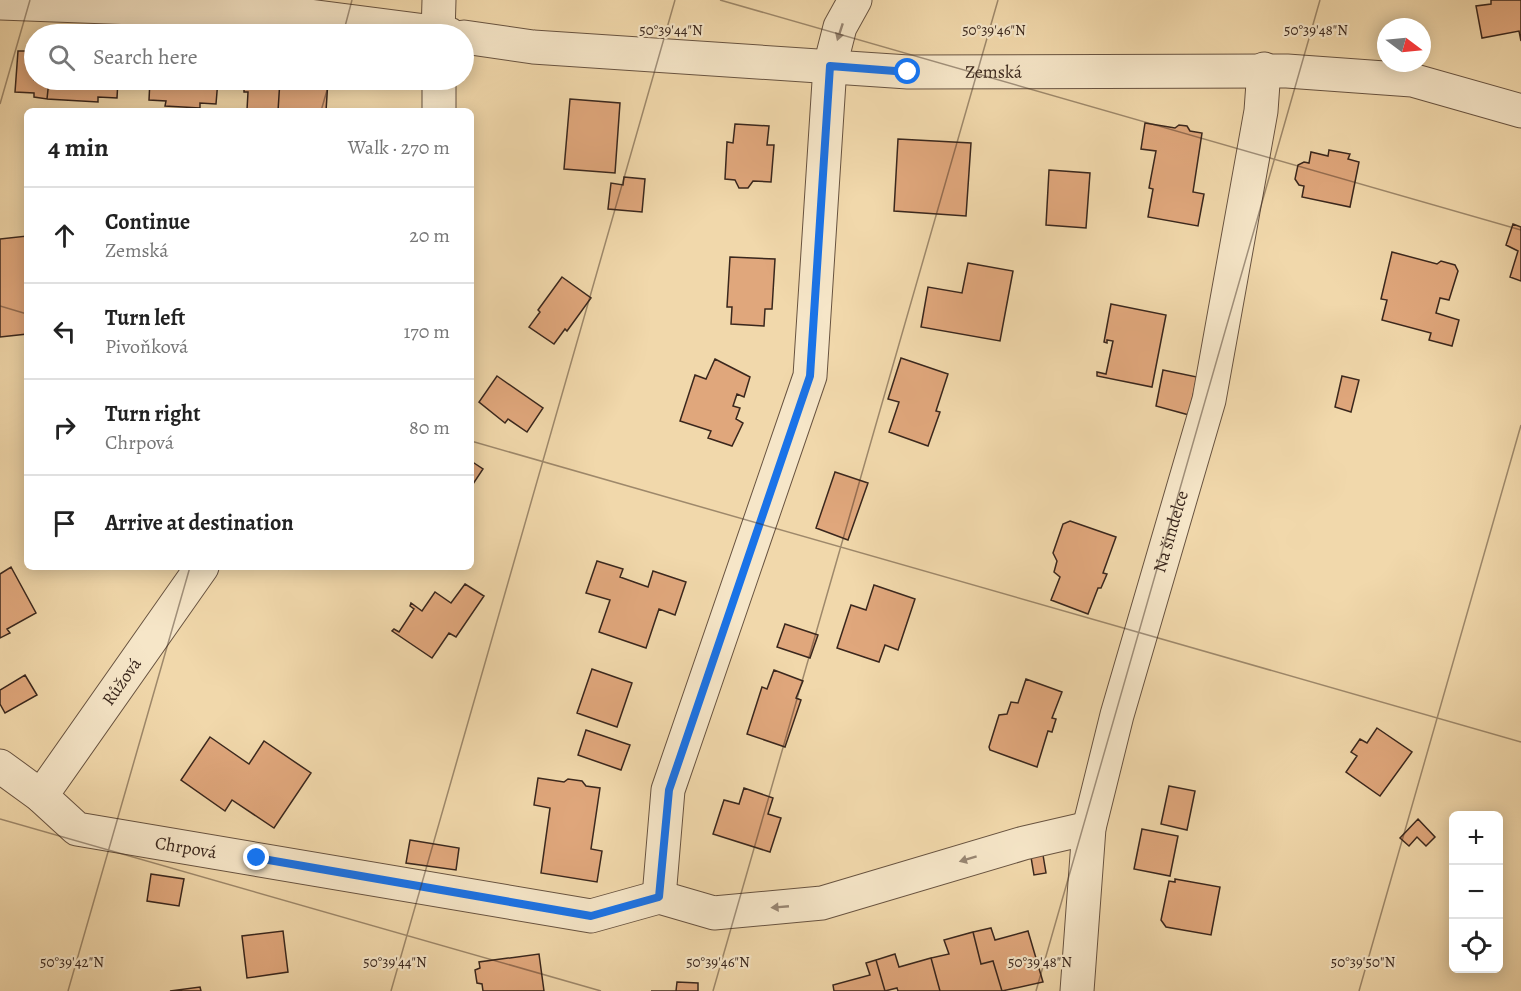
<!DOCTYPE html>
<html lang="en">
<head>
<meta charset="utf-8">
<style>
  :root { --surface:#fff; --page:#f2f2f2; --text:#222; --muted:#767676; --line:#e0e0e0 }
  body { margin:0; font-family:Alegreya,serif; background:var(--page); color:var(--text) }
  .controls { position:absolute; right:18px; bottom:18px; display:grid; overflow:hidden; border-radius:9px; box-shadow:0 3px 15px #0003 }
  .controls button { width:54px; height:54px; display:grid; place-items:center; padding:0; border:0; border-bottom:2px solid var(--line); background:var(--surface); color:var(--text); font:30px sans-serif }
  .compass { position:absolute; left:1377px; top:18px; width:54px; height:54px; border-radius:50%; background:var(--surface); box-shadow:0 3px 15px #0003; rotate:106deg }
  .stop { position:absolute; width:18px; height:18px; margin:-14px; border:4px solid #1a73e8; border-radius:50%; background:#fff }
  .stop.end { background:#1a73e8; border-color:#fff; box-shadow:0 2px 6px #0008 }
  .list { margin:0; padding:0; list-style:none }
  h2 { display:flex; justify-content:space-between; align-items:center; height:78px; margin:0; padding:0 24px; font-size:26px }
  h2 small { font-size:20px; font-weight:400; color:var(--muted) }
  .list li { display:grid; grid-template-columns:39px 1fr auto; gap:18px; align-items:center; box-sizing:border-box; height:96px; padding:0 24px; border-top:2px solid var(--line) }
  .list b { display:block; font-size:22px; white-space:nowrap }
  .list p { margin:0; font-size:20px; white-space:nowrap; color:var(--muted) }
  .list em { font-size:20px; font-style:normal; color:var(--muted) }
  .icon { flex:none; width:33px; height:33px; fill:none; stroke:currentColor; stroke-width:2; stroke-linecap:round; stroke-linejoin:round }
  .map { position:relative; flex:none; width:1521px; height:991px; overflow:hidden }
  .search { position:absolute; background:var(--surface); box-shadow:0 3px 15px #0003; left:24px; top:24px; width:450px; height:66px; display:flex; align-items:center; gap:15px; box-sizing:border-box; padding:0 21px; border-radius:33px; color:var(--muted); font-size:22px }
  .panel { position:absolute; background:var(--surface); box-shadow:0 3px 15px #0003; left:24px; top:108px; width:450px; height:462px; border-radius:9px }
  .map>svg:first-child { display:block }
</style>
</head>
<body>
<div class="map">
<svg width="1521" height="991" viewBox="0 0 1521 991">
  <rect width="100%" height="100%" fill="#f1d8ab"/>
  <filter id="stains"><feTurbulence type="fractalNoise" baseFrequency=".00333" numOctaves="4"/><feColorMatrix values="0 0 0 0 .2 0 0 0 0 .09 0 0 0 0 .02 0 0 0 .5 -.17"/></filter>
  <radialGradient id="worn" r=".72"><stop offset=".6" stop-color="#630" stop-opacity="0"/><stop offset="1" stop-color="#630" stop-opacity=".3"/></radialGradient>
  <path fill="#e0a77c" stroke="#3a271d" stroke-width="1.5" d="M 1491,0 L 1521,0 L 1521,41 L 1519,31 L 1482,38 L 1476,6 L 1491,4 Z
    M 18,51 L 34,51 L 34,80 L 49,80 L 47,99 L 34,97 L 34,93 L 15,92 Z
    M 49,80 L 118,80 L 117,98 L 98,97 L 98,102 L 47,99 Z
    M 150,80 L 218,80 L 216,104 L 200,103 L 200,108 L 165,106 L 166,101 L 149,100 Z
    M 249,80 L 280,80 L 278,111 L 247,110 L 248,92 L 244,92 L 244,84 L 249,84 Z
    M 280,80 L 328,80 L 326,111 L 278,111 Z
    M 570,99 L 620,103 L 615,173 L 564,169 Z
    M 1145,123 L 1175,128 L 1179,125 L 1187,126 L 1190,131 L 1202,133 L 1193,192 L 1204,194 L 1198,226 L 1148,217 L 1153,189 L 1149,188 L 1156,151 L 1141,149 Z
    M 735,124 L 769,126 L 767,145 L 774,145 L 771,182 L 753,181 L 748,188 L 739,188 L 735,180 L 725,179 L 727,142 L 733,143 Z
    M 898,139 L 971,143 L 966,216 L 894,211 Z
    M 1329,150 L 1350,154 L 1348,159 L 1359,162 L 1350,207 L 1302,197 L 1304,186 L 1299,185 L 1295,179 L 1298,165 L 1304,162 L 1309,163 L 1311,152 L 1328,156 Z
    M 1049,170 L 1090,173 L 1086,228 L 1046,225 Z
    M 624,177 L 645,179 L 642,212 L 608,209 L 611,183 L 623,185 Z
    M 1513,224 L 1521,227 L 1521,281 L 1510,277 L 1518,251 L 1506,245 Z
    M 27,236 L 27,334 L 0,337 L 0,239 Z
    M 1392,252 L 1437,264 L 1441,261 L 1455,265 L 1458,271 L 1449,300 L 1440,298 L 1436,313 L 1459,320 L 1452,346 L 1429,340 L 1431,333 L 1382,320 L 1387,300 L 1381,299 Z
    M 730,257 L 775,259 L 772,309 L 765,309 L 764,326 L 731,324 L 732,307 L 727,307 Z
    M 968,263 L 1013,271 L 1000,341 L 921,327 L 928,287 L 962,293 Z
    M 562,277 L 591,298 L 567,331 L 565,329 L 554,344 L 529,327 L 540,312 L 538,310 Z
    M 1111,304 L 1166,315 L 1152,387 L 1097,376 L 1097,372 L 1106,374 L 1113,341 L 1107,340 L 1107,343 L 1104,342 Z
    M 901,358 L 948,374 L 936,411 L 940,412 L 928,446 L 889,432 L 899,402 L 888,399 Z
    M 715,359 L 750,377 L 744,397 L 737,394 L 733,406 L 740,408 L 736,419 L 743,423 L 732,446 L 708,438 L 711,431 L 680,421 L 695,375 L 706,379 Z
    M 1163,370 L 1197,377 L 1189,415 L 1156,406 Z
    M 497,376 L 543,408 L 527,432 L 508,419 L 505,423 L 479,402 Z
    M 1342,376 L 1359,380 L 1351,412 L 1335,407 Z
    M 471,461 L 483,469 L 471,487 Z
    M 835,472 L 868,483 L 848,540 L 816,528 Z
    M 1070,521 L 1116,537 L 1103,573 L 1107,574 L 1101,588 L 1098,588 L 1088,614 L 1051,600 L 1060,577 L 1054,572 L 1057,561 L 1053,553 L 1063,524 Z
    M 597,561 L 623,569 L 620,577 L 648,587 L 653,571 L 686,582 L 675,615 L 659,609 L 646,648 L 599,632 L 610,600 L 586,593 Z
    M 11,567 L 36,613 L 7,629 L 10,633 L 0,638 L 0,574 Z
    M 465,584 L 484,596 L 456,637 L 449,633 L 432,658 L 392,631 L 394,629 L 399,632 L 414,609 L 410,606 L 411,603 L 422,611 L 435,592 L 451,603 Z
    M 874,585 L 915,599 L 898,650 L 885,645 L 879,662 L 837,648 L 851,605 L 866,610 Z
    M 785,624 L 818,635 L 810,658 L 777,647 Z
    M 592,669 L 632,683 L 617,727 L 577,713 Z
    M 774,670 L 803,681 L 796,698 L 801,700 L 785,747 L 747,734 L 762,687 L 767,689 Z
    M 25,675 L 37,695 L 5,713 L 0,704 L 0,690 Z
    M 1026,679 L 1062,692 L 1052,718 L 1056,719 L 1052,732 L 1048,731 L 1037,767 L 990,750 L 989,747 L 999,715 L 1007,714 L 1011,702 L 1018,703 Z
    M 1377,728 L 1412,752 L 1380,796 L 1346,772 L 1357,756 L 1351,752 L 1360,739 L 1367,743 Z
    M 586,730 L 630,745 L 621,770 L 578,755 Z
    M 210,737 L 249,764 L 264,741 L 311,773 L 274,828 L 232,800 L 225,811 L 181,780 Z
    M 538,778 L 564,782 L 568,779 L 582,781 L 586,786 L 600,788 L 591,849 L 602,851 L 597,882 L 541,873 L 550,808 L 534,805 Z
    M 1169,786 L 1195,791 L 1187,830 L 1161,824 Z
    M 744,788 L 773,798 L 768,814 L 781,818 L 770,852 L 713,834 L 724,800 L 739,804 Z
    M 1418,819 L 1435,837 L 1426,846 L 1417,837 L 1409,846 L 1400,838 Z
    M 1142,829 L 1178,836 L 1170,876 L 1134,869 Z
    M 410,840 L 459,848 L 456,870 L 406,863 Z
    M 1043,855 L 1046,873 L 1034,875 L 1031,857 Z
    M 151,874 L 184,879 L 179,906 L 147,901 Z
    M 1175,879 L 1220,887 L 1211,935 L 1166,927 L 1161,920 L 1169,881 L 1175,882 Z
    M 991,928 L 995,940 L 1028,931 L 1043,982 L 1002,991 L 993,961 L 981,964 L 973,932 Z
    M 283,931 L 288,972 L 247,978 L 242,936 Z
    M 973,932 L 981,964 L 993,961 L 1002,991 L 940,991 L 931,958 L 949,954 L 944,940 Z
    M 539,954 L 544,991 L 483,991 L 482,984 L 477,983 L 475,970 L 480,968 L 479,962 Z
    M 895,954 L 899,967 L 931,958 L 940,991 L 898,991 L 897,988 L 885,991 L 876,960 Z
    M 876,960 L 885,991 L 834,991 L 833,985 L 870,975 L 866,963 Z
    M 677,982 L 698,983 L 698,991 L 651,991 L 676,991 Z
    M 200,987 L 201,991 L 170,991 Z"/>
  <g fill="none" stroke-linecap="round" stroke-linejoin="round">
    <g stroke="#685340" stroke-width="35">
      <g id="minor">
        <path d="M 0,3 L 293,14 L 449,34"/>
        <path d="M 438,34 L 439,0"/>
        <path id="s1" d="M 464,37 L 533,47 L 908,72 L 1287,71 L 1412,80 L 1521,111"/>
        <path d="M 439,80 L 439,111"/>
        <path id="s2" d="M 0,766 L 41,796 L 77,829 L 591,916 L 659,897"/>
        <path id="s3" d="M 41,796 L 202,567"/>
        <path d="M 659,897 L 668,790 L 810,376 L 830,66 L 840,27 L 855,0"/>
        <path d="M 659,897 L 714,913 L 822,903 L 1024,843 L 1089,828"/>
        <path id="s4" d="M 1077,991 L 1089,828 L 1117,715 L 1209,400 L 1261,111 L 1264,69"/>
      </g>
    </g>
    <use href="#minor" stroke="#f6e6c8" stroke-width="33"/>
  </g>
  <defs><path id="oneway-solid" d="M-6-.8H1V-3.2L6.5 0L1 3.2V.8H-6Z" transform="scale(1.5)"/></defs>
  <g fill="#988672">
    <use href="#oneway-solid" transform="translate(840 32) rotate(108)"/>
    <use href="#oneway-solid" transform="translate(968 859) rotate(163)"/>
    <use href="#oneway-solid" transform="translate(780 907) rotate(175)"/>
  </g>
  <g fill="none" stroke-linecap="round" stroke-linejoin="round">
    <path stroke="#1a73e8" stroke-width="8" d="M 257,858 L 591,916 L 659,897 L 669,790 L 810,376 L 830,66 L 908,72"/>
  </g>
  <path fill="none" stroke="#3a271d" stroke-width="1.5" stroke-opacity="0.45" d="M 720,0 L 1521,230M 343,34 L 352,0M 0,104 L 30,0M 321,111 L 330,80M 0,306 L 27,314M 471,441 L 1521,742M 0,819 L 601,991M 68,991 L 190,567M 391,991 L 675,0M 713,991 L 998,0M 1036,991 L 1320,0M 1359,991 L 1521,425"/>
  <g text-anchor="middle" stroke-width="4.5" stroke-linejoin="round" paint-order="stroke">
    <g font-size="18" fill="#3a271d" stroke="#f6e6c8">
      <text dy="6" stroke="none"><textPath href="#s1" startOffset="531">Zemská</textPath></text>
      <text dy="6" stroke="none"><textPath href="#s4" startOffset="471">Na šindelce</textPath></text>
      <text dy="6" stroke="none"><textPath href="#s3" startOffset="140">Růžová</textPath></text>
      <text dy="6" stroke="none"><textPath href="#s2" startOffset="210">Chrpová</textPath></text>
    </g>
  </g>
  <g font-size="15" text-anchor="middle" fill="#3a271d" stroke="#f6e6c8" stroke-width="4.5" stroke-linejoin="round" paint-order="stroke">
    <text x="671" y="35">50°39'44"N</text>
    <text x="994" y="35">50°39'46"N</text>
    <text x="1316" y="35">50°39'48"N</text>
    <text x="72" y="967">50°39'42"N</text>
    <text x="395" y="967">50°39'44"N</text>
    <text x="718" y="967">50°39'46"N</text>
    <text x="1040" y="967">50°39'48"N</text>
    <text x="1363" y="967">50°39'50"N</text>
  </g>
  <rect width="100%" height="100%" filter="url(#stains)"/>
  <rect width="100%" height="100%" fill="url(#worn)"/>
</svg>
<div class="controls">
<button>+</button>
<button>−</button>
<button><svg class="icon" aria-label="locate" viewBox="0 0 24 24"><circle cx="12" cy="12" r="6"/><path d="M12 2v4M12 18v4M2 12h4M18 12h4"/></svg></button>
</div>
<svg class="compass" viewBox="-18 -18 36 36"><path d="M0-13l5 13h-10z" fill="#e53935"/><path d="M0 13l5-13h-10z" fill="#767676"/></svg>
<div class="stop" style="left:908px;top:72px"></div>
<div class="stop end" style="left:257px;top:858px"></div>
<div class="search"><svg class="icon" aria-label="search" viewBox="0 0 24 24"><circle cx="10" cy="10" r="6"/><path d="M15 15l6 6"/></svg>Search here</div>
<section class="panel">
<h2>4 min<small>Walk · 270 m</small></h2>
<ul class="list">
<li><svg class="icon" aria-label="ahead" viewBox="0 0 24 24"><path d="M12 20V5M6 11l6-6 6 6"/></svg><div><b>Continue</b><p>Zemská</p></div><em>20 m</em></li>
<li><svg class="icon" aria-label="left" viewBox="0 0 24 24"><path d="M17 20v-9H6M10 6l-5 5 5 5"/></svg><div><b>Turn left</b><p>Pivoňková</p></div><em>170 m</em></li>
<li><svg class="icon" aria-label="right" viewBox="0 0 24 24"><path d="M7 20v-9h11M14 6l5 5-5 5"/></svg><div><b>Turn right</b><p>Chrpová</p></div><em>80 m</em></li>
<li><svg class="icon" aria-label="arrive" viewBox="0 0 24 24"><path d="M6 21V4h12l-3 4 3 4H6"/></svg><div><b>Arrive at destination</b></div></li>
</ul>
</section>
</div>
</body>
</html>
